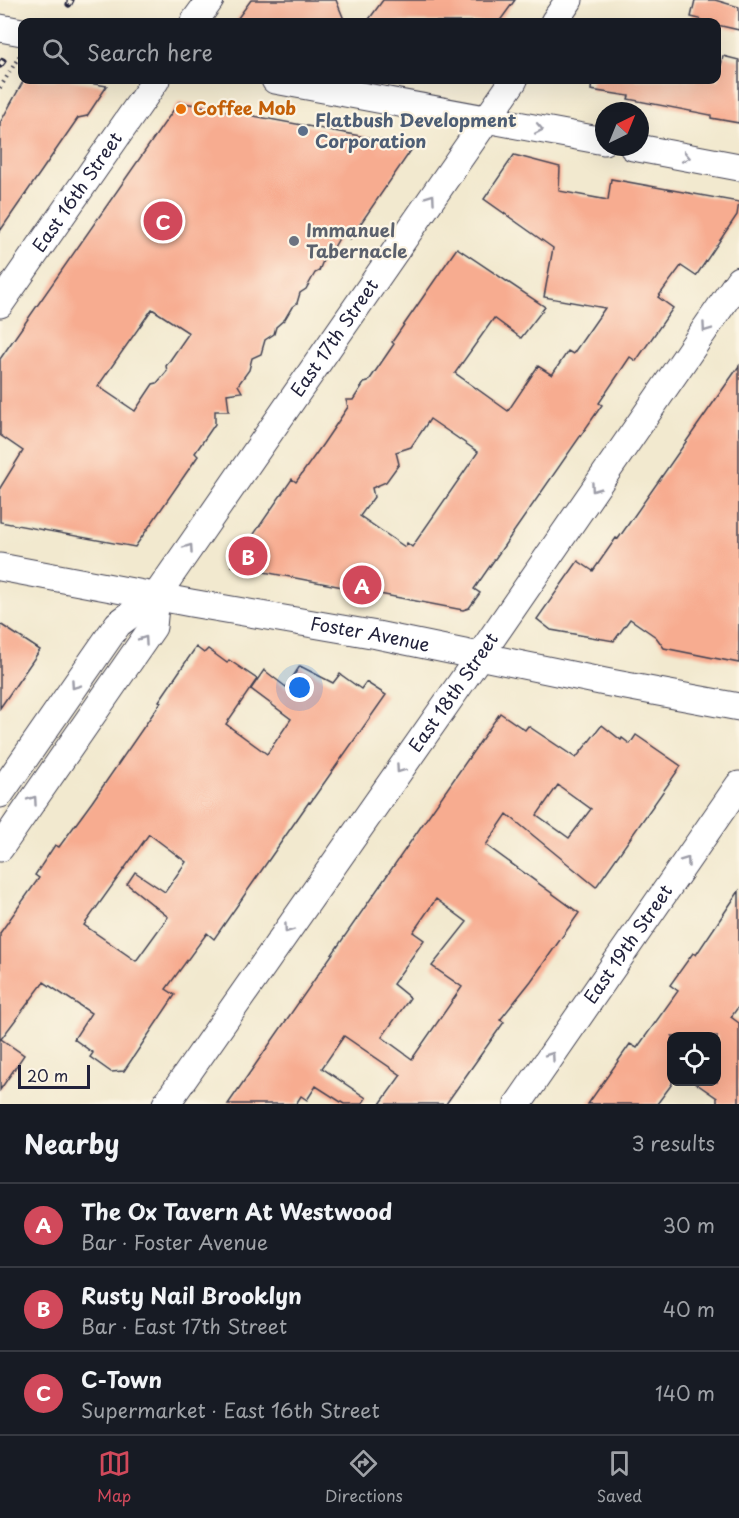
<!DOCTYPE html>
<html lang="en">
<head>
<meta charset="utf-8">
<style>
  :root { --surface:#171b24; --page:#242831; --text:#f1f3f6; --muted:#9ea1a6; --line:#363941; --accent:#d1495b }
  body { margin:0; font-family:"Playpen Sans",sans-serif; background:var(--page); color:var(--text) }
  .controls { position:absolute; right:18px; bottom:18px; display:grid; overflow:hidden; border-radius:12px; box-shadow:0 6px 24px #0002 }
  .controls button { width:54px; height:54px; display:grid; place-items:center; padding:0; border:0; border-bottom:2px solid var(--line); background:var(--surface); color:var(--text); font:30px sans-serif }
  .compass { position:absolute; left:595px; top:102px; width:54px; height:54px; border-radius:50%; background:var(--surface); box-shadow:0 6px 24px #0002; rotate:43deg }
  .scale { position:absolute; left:18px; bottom:15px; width:72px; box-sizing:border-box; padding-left:6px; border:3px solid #22223b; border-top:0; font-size:16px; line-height:21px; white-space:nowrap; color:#22223b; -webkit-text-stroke:4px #fcf5e5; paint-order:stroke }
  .you { position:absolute; left:300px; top:688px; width:21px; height:21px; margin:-15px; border:4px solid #fff; border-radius:50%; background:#1a73e8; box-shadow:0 0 0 9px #1a73e833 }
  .badge { display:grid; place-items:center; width:39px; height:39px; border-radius:50%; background:var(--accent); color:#fff; font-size:20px; font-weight:700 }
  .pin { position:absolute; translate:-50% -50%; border:3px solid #fff; box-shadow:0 2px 6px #0006 }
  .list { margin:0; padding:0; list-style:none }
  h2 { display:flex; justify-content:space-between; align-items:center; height:78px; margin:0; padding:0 24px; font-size:26px }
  h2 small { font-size:20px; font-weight:400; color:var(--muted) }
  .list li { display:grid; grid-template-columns:39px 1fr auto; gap:18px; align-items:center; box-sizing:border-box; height:84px; padding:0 24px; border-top:2px solid var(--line) }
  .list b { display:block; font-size:22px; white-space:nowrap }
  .list p { margin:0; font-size:20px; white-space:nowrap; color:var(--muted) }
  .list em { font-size:20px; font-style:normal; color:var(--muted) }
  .icon { flex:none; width:33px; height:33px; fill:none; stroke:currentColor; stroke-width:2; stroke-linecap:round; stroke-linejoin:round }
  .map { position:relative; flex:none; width:739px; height:1104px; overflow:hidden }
  .search { position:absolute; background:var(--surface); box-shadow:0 6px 24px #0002; left:18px; right:18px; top:18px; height:66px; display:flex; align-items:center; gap:15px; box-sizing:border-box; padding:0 21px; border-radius:12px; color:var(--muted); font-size:22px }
  .sheet { height:330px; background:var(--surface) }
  nav { display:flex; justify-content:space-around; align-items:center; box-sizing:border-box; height:84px; border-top:2px solid var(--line); background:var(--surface); font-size:16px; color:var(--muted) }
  nav a { display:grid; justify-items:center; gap:3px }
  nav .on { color:var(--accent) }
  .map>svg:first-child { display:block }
</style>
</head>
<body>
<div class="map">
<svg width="739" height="1104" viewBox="0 0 739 1104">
  <rect width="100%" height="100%" fill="#fcf5e5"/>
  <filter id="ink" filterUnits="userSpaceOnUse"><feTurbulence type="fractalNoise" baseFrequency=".0167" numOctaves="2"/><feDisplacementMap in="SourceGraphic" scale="12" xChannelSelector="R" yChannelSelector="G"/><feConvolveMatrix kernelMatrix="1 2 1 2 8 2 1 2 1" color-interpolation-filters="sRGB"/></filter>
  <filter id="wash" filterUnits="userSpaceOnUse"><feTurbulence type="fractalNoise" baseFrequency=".008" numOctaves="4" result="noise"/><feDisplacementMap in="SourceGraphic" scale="24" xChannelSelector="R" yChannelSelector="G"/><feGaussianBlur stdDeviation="1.35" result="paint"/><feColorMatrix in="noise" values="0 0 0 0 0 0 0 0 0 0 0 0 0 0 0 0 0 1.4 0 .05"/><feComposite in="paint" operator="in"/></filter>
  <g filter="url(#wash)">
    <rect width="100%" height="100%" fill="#f2e9cf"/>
    <g id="blocks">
      <path fill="#f7ac90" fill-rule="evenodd" d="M 251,0 L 336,0 L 345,22 L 235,22 Z
        M 383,0 L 515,0 L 499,22 L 367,22 Z
        M 695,0 L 715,0 L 739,7 L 739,30 L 717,25 L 717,22 L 700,21 L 700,19 L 691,17 Z
        M 723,56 L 739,60 L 739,123 L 711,118 L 711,115 L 628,99 L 629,96 L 591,90 L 592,80 L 718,80 Z
        M 24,80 L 71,80 L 107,86 L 87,116 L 78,118 L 0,231 L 0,123 Z
        M 179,102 L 414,146 L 350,239 L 342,233 L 329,256 L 324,258 L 319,271 L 315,273 L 306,289 L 300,293 L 297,303 L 292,307 L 285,319 L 276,327 L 274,334 L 265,340 L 261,354 L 252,358 L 249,370 L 238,385 L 242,392 L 227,394 L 229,411 L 215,411 L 215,424 L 195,453 L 198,456 L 135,547 L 0,522 L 0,488 L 23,451 L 0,435 L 0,359 ZM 152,309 L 189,333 L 166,366 L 167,371 L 157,383 L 153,384 L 135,411 L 98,386 Z
        M 514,155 L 560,167 L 559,191 L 608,200 L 611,179 L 739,202 L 737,215 L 696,276 L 681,266 L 658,297 L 673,308 L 636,361 L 630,357 L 599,403 L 602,405 L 474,589 L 480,593 L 469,608 L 463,610 L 232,566 L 292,479 L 296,482 L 323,444 L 348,407 L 346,400 L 353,400 L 364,383 L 368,382 L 394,344 L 392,342 L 457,248 L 545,307 L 521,338 L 494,318 L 455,373 L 508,411 L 538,366 L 552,375 L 568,351 L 573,354 L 605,308 L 544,297 L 553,248 L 484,199 ZM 430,419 L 478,452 L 412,547 L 407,543 L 405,547 L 360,516 L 374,497 L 372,488 L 386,482 L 399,464 L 396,452 L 411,447 Z
        M 739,366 L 739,663 L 664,648 L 656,637 L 630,619 L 614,641 L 551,630 L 537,619 L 578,561 L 593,571 L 616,538 L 618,539 Z
        M 0,624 L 40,650 L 0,708 Z
        M 196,647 L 204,653 L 208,649 L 227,663 L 229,660 L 257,679 L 226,724 L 267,754 L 291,719 L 251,689 L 264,670 L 286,687 L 300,666 L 333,683 L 340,674 L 361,689 L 366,682 L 386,695 L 310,803 L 309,802 L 214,939 L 207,933 L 166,989 L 175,995 L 124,1071 L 111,1072 L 90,1057 L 93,1053 L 74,1039 L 91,1013 L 44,982 L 1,1039 L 24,1055 L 0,1090 L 0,933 L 39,878 L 35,875 L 55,845 L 59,847 L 92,802 L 161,702 L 159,701 ZM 149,834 L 186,862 L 165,892 L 135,872 L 127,884 L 168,917 L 136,961 L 84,925 Z
        M 500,713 L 525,730 L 528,726 L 576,758 L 602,725 L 621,740 L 622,738 L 630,744 L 636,735 L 681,766 L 596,887 L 507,814 L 486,845 L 579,913 L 531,981 L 500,1020 L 504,1022 L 446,1104 L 380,1104 L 401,1075 L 344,1036 L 322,1068 L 366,1098 L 362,1104 L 344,1104 L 316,1086 L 307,1100 L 301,1096 L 296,1104 L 228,1104 ZM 558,785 L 591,809 L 569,838 L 537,815 ZM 436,899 L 467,922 L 432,966 L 462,987 L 412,1059 L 382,1037 L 410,998 L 393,984 L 424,940 L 413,932 Z
        M 739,891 L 739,1006 L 731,1017 L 739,1023 L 739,1104 L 717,1104 L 717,1098 L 694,1082 L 717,1082 L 717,1036 L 672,1036 L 672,1084 L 657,1104 L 588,1104 L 630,1044 L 637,1048 L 678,991 L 670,985 L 693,953 L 696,955 Z"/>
    </g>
  </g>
  <g filter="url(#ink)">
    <use href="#blocks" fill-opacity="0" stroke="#414051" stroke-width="1.5"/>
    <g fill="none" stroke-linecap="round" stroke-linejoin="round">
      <g stroke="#414051" stroke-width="29">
        <g id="street">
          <path d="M 194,22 L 210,0"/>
          <path d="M 554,22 L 569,0"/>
          <path d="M 0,28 L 22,32"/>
          <path d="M 275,80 L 604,141"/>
          <path d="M 633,147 L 739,167"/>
          <path id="s1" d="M 0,304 L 156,80"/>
          <path id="s2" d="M 0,567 L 191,603 L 377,635 L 605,682 L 739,707"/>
          <path id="s3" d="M 0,794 L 118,624 L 156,596 L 514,80"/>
          <path d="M 0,848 L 153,627 L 156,596"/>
          <path id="s4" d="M 166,1104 L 463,680 L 739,280"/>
          <path id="s5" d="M 518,1104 L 739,785"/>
        </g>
      </g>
      <path stroke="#414051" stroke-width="4" stroke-dasharray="1.5 4.5" stroke-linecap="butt" d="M 0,88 L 20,55"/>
      <use href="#street" stroke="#fff" stroke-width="27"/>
      <g stroke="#22223b" stroke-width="7">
        <path id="rail" d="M 69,4 L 71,0
          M 0,65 L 3,61"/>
      </g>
      <use href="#rail" stroke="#fcf5e5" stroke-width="4.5" stroke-dasharray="14" stroke-linecap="butt"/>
    </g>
    <defs><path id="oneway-chevron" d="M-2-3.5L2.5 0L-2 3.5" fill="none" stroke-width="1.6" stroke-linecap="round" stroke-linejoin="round" transform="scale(1.5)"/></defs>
    <g stroke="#9c9ca7">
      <use href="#oneway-chevron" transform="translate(539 129) rotate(11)"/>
      <use href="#oneway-chevron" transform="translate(686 157) rotate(11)"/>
      <use href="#oneway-chevron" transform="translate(431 198) rotate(-55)"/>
      <use href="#oneway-chevron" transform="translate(706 328) rotate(125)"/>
      <use href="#oneway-chevron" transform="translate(595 488) rotate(125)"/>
      <use href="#oneway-chevron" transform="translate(189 548) rotate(-55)"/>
      <use href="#oneway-chevron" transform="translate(144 640) rotate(-55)"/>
      <use href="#oneway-chevron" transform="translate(75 685) rotate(125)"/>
      <use href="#oneway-chevron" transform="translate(400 769) rotate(125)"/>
      <use href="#oneway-chevron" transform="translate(33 800) rotate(-55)"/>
      <use href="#oneway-chevron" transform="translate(686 861) rotate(-55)"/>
      <use href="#oneway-chevron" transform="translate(288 929) rotate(125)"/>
      <use href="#oneway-chevron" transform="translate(551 1056) rotate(-55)"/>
    </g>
  </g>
  <circle fill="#e8710a" stroke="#fcf5e5" stroke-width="2" cx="181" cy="109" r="6"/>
  <circle fill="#5c6f8a" stroke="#fcf5e5" stroke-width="2" cx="303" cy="131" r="6"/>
  <circle fill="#6b7280" stroke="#fcf5e5" stroke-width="2" cx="294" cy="241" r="6"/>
  <g text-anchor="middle" stroke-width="4.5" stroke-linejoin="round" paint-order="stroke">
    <g font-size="18" font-weight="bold" fill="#c56008" stroke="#fcf5e5" text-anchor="start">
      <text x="193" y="115">Coffee Mob</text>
    </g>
    <g font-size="18" font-weight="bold" fill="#4e5e75" stroke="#fcf5e5" text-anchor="start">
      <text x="315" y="127">Flatbush Development<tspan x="315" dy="21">Corporation</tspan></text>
    </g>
    <g font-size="18" fill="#22223b" stroke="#fcf5e5">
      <text dy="6" stroke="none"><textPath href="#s1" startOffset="136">East 16th Street</textPath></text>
      <text dy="6" stroke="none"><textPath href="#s3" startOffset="568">East 17th Street</textPath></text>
      <text dy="6" stroke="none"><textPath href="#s2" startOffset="376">Foster Avenue</textPath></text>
      <text dy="6" stroke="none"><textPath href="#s4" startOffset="502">East 18th Street</textPath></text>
      <text dy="6" stroke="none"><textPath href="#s5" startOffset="194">East 19th Street</textPath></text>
    </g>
    <g font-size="18" font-weight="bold" fill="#5b616d" stroke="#fcf5e5" text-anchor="start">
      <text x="306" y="237">Immanuel<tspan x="306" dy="21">Tabernacle</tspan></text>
    </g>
  </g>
</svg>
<div class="controls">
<button><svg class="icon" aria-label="locate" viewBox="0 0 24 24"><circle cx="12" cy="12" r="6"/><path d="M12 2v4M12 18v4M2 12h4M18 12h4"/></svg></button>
</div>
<svg class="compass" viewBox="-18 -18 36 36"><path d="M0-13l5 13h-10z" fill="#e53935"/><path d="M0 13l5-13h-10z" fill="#9ea1a6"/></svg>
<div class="scale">20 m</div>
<div class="you"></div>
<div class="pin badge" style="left:362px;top:585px">A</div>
<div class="pin badge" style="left:248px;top:556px">B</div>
<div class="pin badge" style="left:163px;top:221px">C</div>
<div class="search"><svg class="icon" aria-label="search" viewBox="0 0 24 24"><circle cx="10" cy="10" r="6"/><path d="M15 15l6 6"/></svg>Search here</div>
</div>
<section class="sheet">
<h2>Nearby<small>3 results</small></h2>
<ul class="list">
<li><span class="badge">A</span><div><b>The Ox Tavern At Westwood</b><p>Bar · Foster Avenue</p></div><em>30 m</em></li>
<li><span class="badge">B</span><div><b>Rusty Nail Brooklyn</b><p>Bar · East 17th Street</p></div><em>40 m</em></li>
<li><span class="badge">C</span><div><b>C-Town</b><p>Supermarket · East 16th Street</p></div><em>140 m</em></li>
</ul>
</section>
<nav>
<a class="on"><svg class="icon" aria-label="map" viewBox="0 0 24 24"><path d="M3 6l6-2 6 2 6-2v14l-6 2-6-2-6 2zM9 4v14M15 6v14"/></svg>Map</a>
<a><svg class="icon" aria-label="directions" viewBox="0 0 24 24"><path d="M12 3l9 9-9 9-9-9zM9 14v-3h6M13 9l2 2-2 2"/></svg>Directions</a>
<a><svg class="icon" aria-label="saved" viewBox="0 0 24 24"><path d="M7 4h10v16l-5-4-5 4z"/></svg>Saved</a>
</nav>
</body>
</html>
